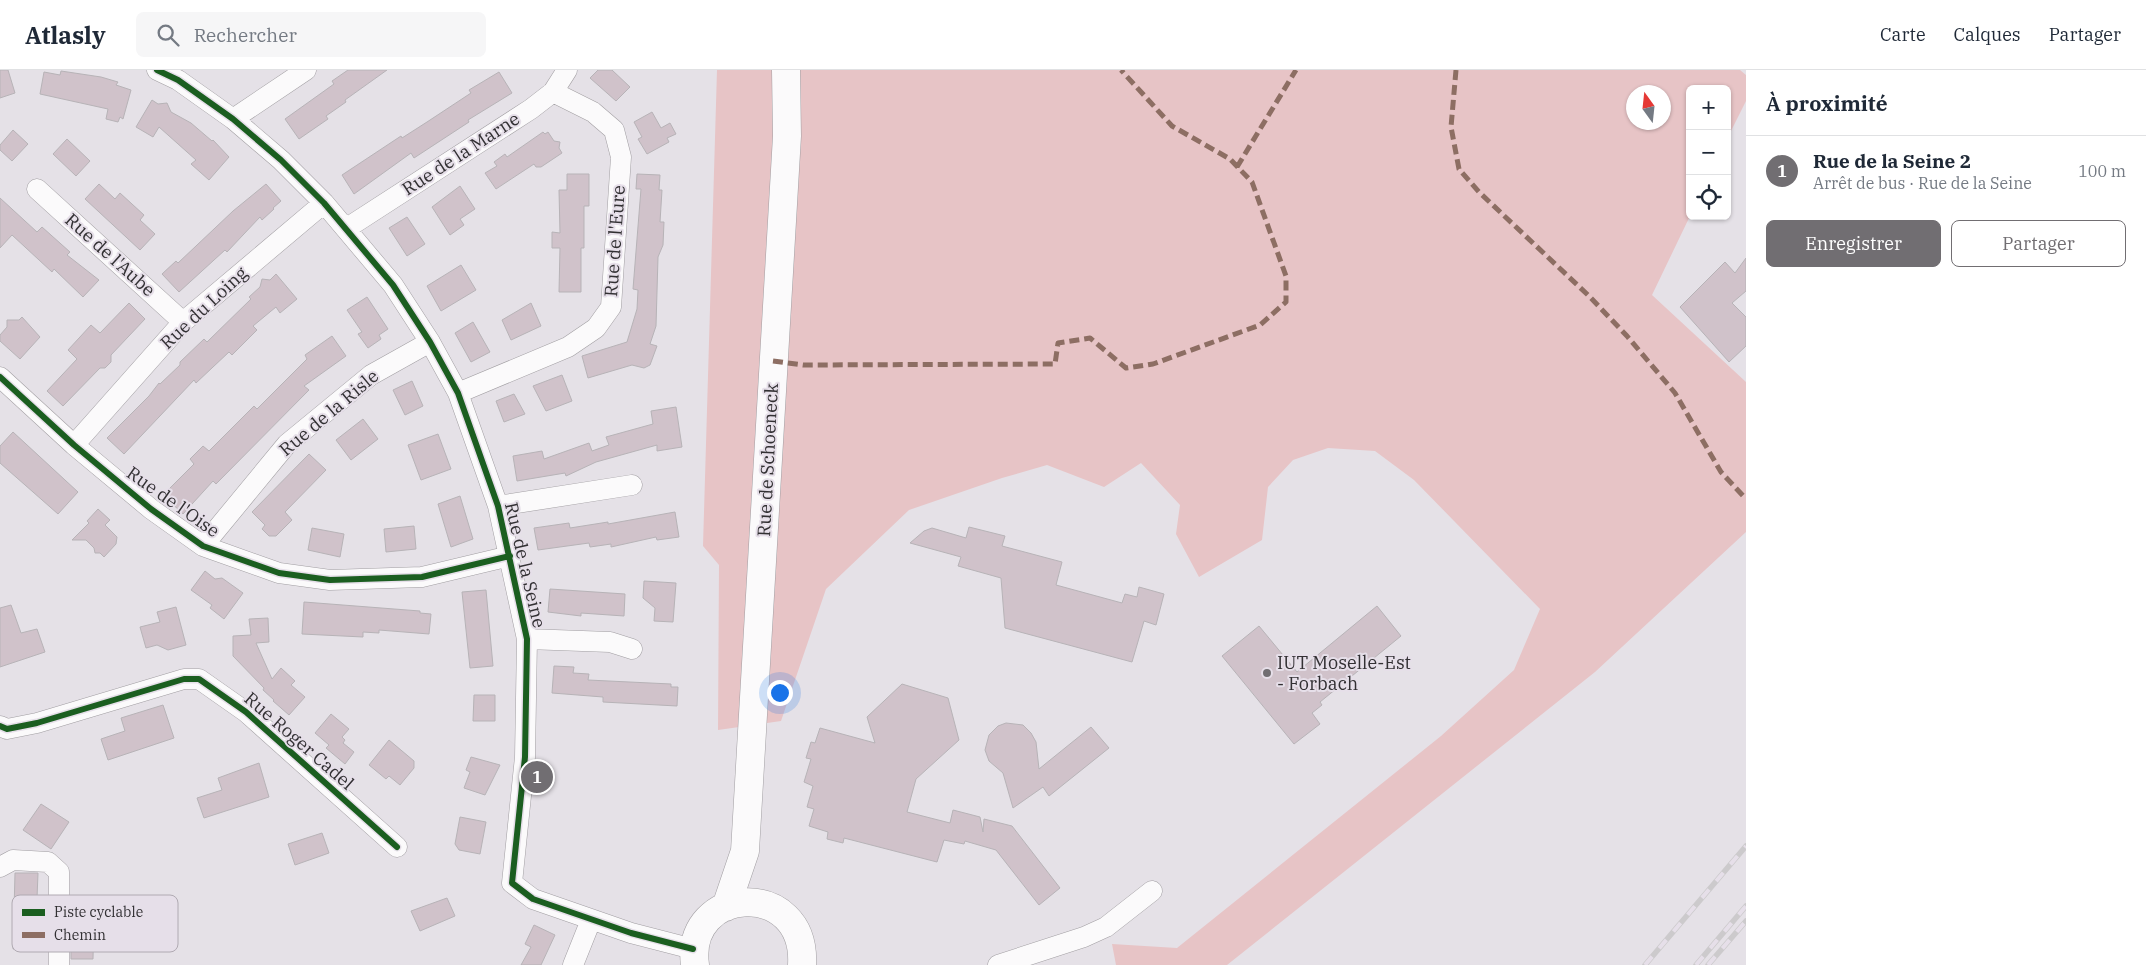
<!DOCTYPE html>
<html lang="fr">
<head>
<meta charset="utf-8">
<style>
  :root { --surface:#fff; --page:#f6f6f7; --text:#1f2937; --muted:#747a83; --line:#e0e1e3; --accent:#716e72 }
  body { margin:0; font-family:"IBM Plex Serif",serif; background:var(--page); color:var(--text) }
  .controls { position:absolute; right:15px; top:15px; display:grid; overflow:hidden; border-radius:8px; box-shadow:0 1px 4px #0004 }
  .controls button { width:45px; height:45px; display:grid; place-items:center; padding:0; border:0; border-bottom:1px solid var(--line); background:var(--surface); color:var(--text); font:25px sans-serif }
  .compass { position:absolute; left:1626px; top:15px; width:45px; height:45px; border-radius:50%; background:var(--surface); box-shadow:0 1px 4px #0004; rotate:345deg }
  .you { position:absolute; left:779px; top:622px; width:18px; height:18px; margin:-12px; border:4px solid #fff; border-radius:50%; background:#1a73e8; box-shadow:0 0 0 8px #1a73e833 }
  .badge { display:grid; place-items:center; width:32px; height:32px; border-radius:50%; background:var(--accent); color:#fff; font-size:16px; font-weight:700 }
  .pin { position:absolute; translate:-50% -50%; border:2px solid #fff; box-shadow:0 1px 5px #0006 }
  .list { margin:0; padding:0; list-style:none }
  h2 { display:flex; justify-content:space-between; align-items:center; height:65px; margin:0; padding:0 20px; font-size:21px }
  h2 small { font-size:16px; font-weight:400; color:var(--muted) }
  .list li { display:grid; grid-template-columns:32px 1fr auto; gap:15px; align-items:center; box-sizing:border-box; height:70px; padding:0 20px; border-top:1px solid var(--line) }
  .list b { display:block; font-size:19px; white-space:nowrap }
  .list p { margin:0; font-size:16px; white-space:nowrap; color:var(--muted) }
  .list em { font-size:16px; font-style:normal; color:var(--muted) }
  .actions { display:flex; gap:10px; padding:15px 20px }
  .actions a { flex:1; padding:11px 0; border:1px solid var(--accent); border-radius:8px; text-align:center; font-size:18px; color:var(--accent) }
  .actions .main { background:var(--accent); color:#fff }
  .icon { flex:none; width:28px; height:28px; fill:none; stroke:currentColor; stroke-width:2; stroke-linecap:round; stroke-linejoin:round }
  .map { position:relative; flex:none; width:1746px; height:895px; overflow:hidden }
  header { display:flex; align-items:center; gap:30px; box-sizing:border-box; height:70px; padding:0 25px; background:var(--surface); border-bottom:1px solid var(--line) }
  header strong { font-size:24px }
  nav { display:flex; gap:28px; margin-inline-start:auto; font-size:18px }
  .search { width:350px; height:45px; background:var(--page); display:flex; align-items:center; gap:12px; box-sizing:border-box; padding:0 18px; border-radius:8px; color:var(--muted); font-size:19px }
  main { display:flex }
  aside { flex:1; background:var(--surface) }
  .map>svg:first-child { display:block }
</style>
</head>
<body>
<header>
<strong>Atlasly</strong>
<div class="search"><svg class="icon" aria-label="search" viewBox="0 0 24 24"><circle cx="10" cy="10" r="6"/><path d="M15 15l6 6"/></svg>Rechercher</div>
<nav><a>Carte</a><a>Calques</a><a>Partager</a></nav>
</header>
<main>
<div class="map">
<svg width="1746" height="895" viewBox="0 0 1746 895">
  <rect width="100%" height="100%" fill="#e5e1e7"/>
  <path fill="#e7c4c6" fill-rule="evenodd" d="M 717,0 L 1740,0 L 1746,5 L 1746,31 L 1727,69 L 1727,19 L 1690,19 L 1690,146 L 1652,225 L 1746,312 L 1746,462 L 1595,602 L 1227,895 L 1116,895 L 1112,874 L 1177,878 L 1441,666 L 1514,600 L 1540,539 L 1414,410 L 1375,381 L 1328,378 L 1293,390 L 1268,417 L 1262,470 L 1199,507 L 1176,464 L 1180,435 L 1141,393 L 1104,417 L 1047,395 L 1002,408 L 909,440 L 826,519 L 781,651 L 718,660 L 719,495 L 703,476 ZM 1634,22 L 1664,22 L 1664,52 L 1634,52 Z"/>
  <path fill="#d0c2ca" stroke="#b7b3b7" d="M 0,0 L 8,0 L 15,23 L 0,28 Z
    M 348,0 L 387,0 L 345,30 L 346,32 L 326,46 L 328,49 L 299,69 L 285,49 L 334,14 L 332,11 Z
    M 598,0 L 612,0 L 630,17 L 616,31 L 590,8 Z
    M 61,1 L 101,7 L 118,12 L 116,15 L 131,20 L 123,49 L 120,47 L 118,52 L 106,49 L 108,39 L 40,24 L 44,2 L 60,5 Z
    M 499,2 L 512,23 L 468,50 L 469,52 L 414,88 L 411,83 L 354,124 L 342,105 L 401,66 L 402,68 L 427,52 L 471,23 L 469,20 Z
    M 152,30 L 158,34 L 167,33 L 171,42 L 191,53 L 212,71 L 213,70 L 229,87 L 209,110 L 191,94 L 196,90 L 159,57 L 153,67 L 136,57 Z
    M 652,42 L 661,58 L 670,53 L 676,64 L 667,68 L 669,72 L 647,84 L 638,69 L 642,67 L 634,52 Z
    M 13,60 L 28,74 L 12,91 L 0,80 L 0,75 Z
    M 543,62 L 545,64 L 548,62 L 554,71 L 560,72 L 559,78 L 562,83 L 541,97 L 536,97 L 534,94 L 496,119 L 485,103 L 497,96 L 494,92 L 505,84 L 507,87 Z
    M 67,69 L 90,91 L 76,106 L 53,84 Z
    M 567,104 L 589,104 L 589,136 L 584,136 L 584,178 L 581,178 L 581,222 L 559,222 L 560,178 L 552,178 L 552,162 L 560,163 L 559,120 L 567,120 Z
    M 637,104 L 660,105 L 659,120 L 662,120 L 660,152 L 664,152 L 663,175 L 658,187 L 656,256 L 650,274 L 657,276 L 650,295 L 644,298 L 632,295 L 588,308 L 582,286 L 627,272 L 637,239 L 638,220 L 633,219 L 641,119 L 636,119 Z
    M 99,114 L 115,129 L 120,123 L 144,145 L 140,150 L 155,164 L 140,180 L 85,129 Z
    M 266,114 L 281,131 L 273,138 L 274,139 L 262,150 L 260,147 L 227,182 L 225,180 L 179,222 L 162,204 L 176,191 L 178,193 L 233,141 Z
    M 460,116 L 475,139 L 460,149 L 464,155 L 450,165 L 432,137 Z
    M 0,128 L 37,162 L 42,157 L 70,182 L 67,185 L 99,210 L 83,227 L 54,199 L 52,202 L 12,165 L 0,178 Z
    M 407,147 L 425,174 L 407,186 L 389,158 Z
    M 1746,188 L 1746,221 L 1732,233 L 1746,247 L 1746,276 L 1729,292 L 1680,237 L 1725,192 L 1735,203 Z
    M 461,195 L 476,220 L 441,241 L 427,216 Z
    M 276,204 L 297,229 L 280,243 L 276,237 L 253,256 L 257,260 L 232,285 L 229,282 L 196,313 L 194,310 L 124,384 L 107,368 L 149,326 L 159,313 L 160,314 L 180,295 L 180,292 L 204,269 L 207,272 L 251,229 L 249,227 L 260,217 L 262,209 L 270,210 Z
    M 367,227 L 388,259 L 379,265 L 381,269 L 368,278 L 358,264 L 362,262 L 347,240 Z
    M 129,233 L 145,249 L 111,285 L 111,292 L 105,298 L 100,298 L 63,336 L 47,321 L 77,289 L 68,280 L 91,255 L 100,263 Z
    M 531,233 L 541,256 L 511,270 L 502,250 Z
    M 22,247 L 40,267 L 20,289 L 0,271 L 0,265 L 7,257 L 7,250 L 19,250 Z
    M 473,252 L 490,282 L 471,292 L 455,263 Z
    M 332,266 L 346,286 L 304,316 L 309,320 L 216,414 L 213,411 L 183,444 L 163,425 L 194,394 L 190,389 L 203,376 L 209,381 L 254,336 L 257,339 L 307,289 L 305,285 Z
    M 562,305 L 572,331 L 546,341 L 533,316 Z
    M 412,311 L 423,336 L 405,345 L 393,320 Z
    M 514,324 L 525,344 L 504,352 L 496,331 Z
    M 676,337 L 682,377 L 657,381 L 657,375 L 596,392 L 566,406 L 565,403 L 517,411 L 513,386 L 542,381 L 544,389 L 589,373 L 592,381 L 609,375 L 606,367 L 653,354 L 651,341 Z
    M 363,349 L 378,369 L 351,390 L 336,370 Z
    M 13,362 L 78,422 L 58,444 L 0,393 L 0,376 Z
    M 438,364 L 451,399 L 421,410 L 408,375 Z
    M 309,384 L 326,400 L 285,442 L 292,450 L 276,466 L 269,466 L 262,459 L 265,455 L 252,442 Z
    M 460,426 L 473,469 L 451,477 L 438,434 Z
    M 98,439 L 110,450 L 105,455 L 117,467 L 116,474 L 104,487 L 100,483 L 95,483 L 94,478 L 86,470 L 72,470 L 89,453 L 87,451 Z
    M 675,442 L 679,467 L 657,470 L 656,467 L 611,477 L 611,474 L 590,477 L 589,473 L 538,480 L 534,458 L 569,453 L 570,458 L 608,452 L 608,454 Z
    M 414,456 L 416,479 L 386,482 L 384,459 Z
    M 969,457 L 1005,466 L 1002,476 L 1062,492 L 1056,515 L 1122,533 L 1125,524 L 1137,527 L 1139,517 L 1164,524 L 1156,555 L 1144,551 L 1132,592 L 1005,558 L 1001,508 L 958,496 L 961,487 L 910,473 L 924,461 L 932,458 L 966,468 Z
    M 312,458 L 344,464 L 340,487 L 308,480 Z
    M 205,501 L 215,509 L 222,508 L 243,523 L 224,549 L 210,538 L 212,535 L 191,520 Z
    M 644,511 L 676,513 L 673,552 L 654,551 L 655,538 L 643,528 Z
    M 550,519 L 625,524 L 624,546 L 581,543 L 581,546 L 548,542 Z
    M 486,520 L 493,596 L 470,598 L 462,522 Z
    M 304,532 L 420,541 L 420,543 L 431,544 L 429,564 L 379,560 L 379,563 L 363,562 L 363,567 L 302,564 Z
    M 11,535 L 21,563 L 37,559 L 45,582 L 0,597 L 0,538 Z
    M 1377,536 L 1401,566 L 1320,632 L 1322,635 L 1312,643 L 1320,654 L 1294,674 L 1222,586 L 1259,556 L 1297,602 Z
    M 176,537 L 186,575 L 168,580 L 157,575 L 146,578 L 140,557 L 160,552 L 157,542 Z
    M 268,548 L 269,572 L 256,573 L 272,609 L 281,598 L 295,611 L 291,615 L 305,627 L 289,645 L 273,631 L 274,630 L 263,620 L 264,618 L 233,586 L 233,566 L 251,565 L 249,549 Z
    M 554,596 L 574,597 L 573,603 L 589,604 L 588,610 L 671,614 L 671,617 L 678,617 L 677,636 L 603,632 L 603,627 L 552,623 Z
    M 902,614 L 948,628 L 959,670 L 916,709 L 907,742 L 950,753 L 953,740 L 980,747 L 983,762 L 984,749 L 1012,756 L 1060,818 L 1039,835 L 996,780 L 965,771 L 964,774 L 944,770 L 937,792 L 844,768 L 843,773 L 827,769 L 828,762 L 809,756 L 814,739 L 807,737 L 813,716 L 804,712 L 811,689 L 806,688 L 811,672 L 815,673 L 820,658 L 875,673 L 867,647 Z
    M 474,625 L 495,625 L 495,651 L 473,651 Z
    M 163,635 L 174,668 L 108,690 L 101,669 L 125,661 L 121,648 Z
    M 331,644 L 349,659 L 342,667 L 345,670 L 343,673 L 354,682 L 345,694 L 326,678 L 329,675 L 315,663 Z
    M 1006,653 L 1023,655 L 1031,663 L 1036,672 L 1039,699 L 1091,657 L 1109,678 L 1049,726 L 1043,717 L 1013,738 L 1003,703 L 989,691 L 985,680 L 989,665 L 998,656 Z
    M 389,670 L 414,691 L 414,698 L 400,715 L 389,706 L 386,709 L 369,695 Z
    M 471,687 L 500,695 L 485,725 L 464,718 L 470,702 L 466,700 Z
    M 259,693 L 269,727 L 204,748 L 197,728 L 222,720 L 218,708 Z
    M 41,734 L 69,752 L 51,779 L 23,760 Z
    M 460,747 L 486,752 L 480,784 L 459,780 L 455,774 Z
    M 322,763 L 329,783 L 295,795 L 288,774 Z
    M 15,803 L 38,803 L 35,879 L 13,879 Z
    M 447,828 L 455,846 L 420,861 L 411,841 Z
    M 71,838 L 94,839 L 93,889 L 71,889 Z
    M 534,855 L 555,865 L 541,895 L 521,895 L 531,877 L 525,874 Z"/>
  <g fill="none" stroke-linecap="round" stroke-linejoin="round">
    <g stroke="#a19ea2" stroke-width="21">
      <path id="street" d="M 157,0 L 178,10 L 233,49 L 281,90 L 324,133 L 393,215 L 430,272 L 458,323 L 498,436 L 527,569 L 525,687 L 512,813 L 533,829 L 631,863 L 693,879
        M 233,49 L 306,0
        M 37,119 L 183,252
        M 347,158 L 531,39 L 553,22 L 567,0
        M 0,307 L 74,375 L 151,439 L 203,476 L 279,503 L 330,510 L 422,507 L 510,486
        M 458,323 L 568,277 L 596,258 L 611,237 L 621,87 L 614,60 L 593,42 L 553,22
        M 74,375 L 183,252 L 324,133
        M 498,436 L 632,415
        M 203,476 L 287,374 L 371,305 L 430,272
        M 527,569 L 610,572 L 632,579
        M 0,656 L 7,659 L 37,653 L 184,609 L 199,609 L 246,642 L 397,777
        M 0,797 L 13,790 L 48,792 L 59,802 L 59,895
        M 573,895 L 591,850
        M 998,895 L 1084,867 L 1106,857 L 1152,821"/>
    </g>
    <g stroke="#a19ea2" stroke-width="29">
      <path id="secondary" d="M 726,837 L 745,781 L 787,66 L 786,0
        M 695,895 C 684,815 807,808 802,895"/>
    </g>
    <use href="#street" stroke="#fbfafb" stroke-width="20"/>
    <use href="#secondary" stroke="#fbfafb" stroke-width="28"/>
    <g stroke="#cccacc" stroke-width="5.5">
      <path id="rail" d="M 1645,895 L 1746,776
        M 1696,895 L 1746,836
        M 1708,895 L 1746,851"/>
    </g>
    <use href="#rail" stroke="#e6dfe9" stroke-width="4" stroke-dasharray="11" stroke-linecap="butt"/>
    <path stroke="#8d6e63" stroke-width="5" stroke-dasharray="10 5" stroke-linecap="butt" d="M 1456,0 L 1451,57 L 1459,99 L 1479,122 L 1589,226 L 1627,266 L 1675,323 L 1721,402 L 1746,429
      M 1237,97 L 1296,0
      M 773,291 L 803,295 L 1055,294 L 1058,273 L 1090,268 L 1126,298 L 1153,294 L 1260,255 L 1286,232 L 1286,206 L 1252,112 L 1230,89 L 1172,56 L 1121,0"/>
    <g stroke="#e6dfe9" stroke-width="9">
      <path id="cycleway" d="M 157,0 L 178,10 L 233,49 L 281,90 L 324,133 L 393,215 L 430,272 L 458,323 L 498,436 L 527,569 L 525,687 L 512,813 L 533,829 L 631,863 L 693,879
        M 0,307 L 74,375 L 151,439 L 203,476 L 279,503 L 330,510 L 422,507 L 510,486
        M 0,656 L 7,659 L 37,653 L 184,609 L 199,609 L 246,642 L 397,777"/>
    </g>
    <use href="#cycleway" stroke="#1b5e20" stroke-width="6"/>
  </g>
  <circle fill="#716e72" stroke="#e6dfe9" stroke-width="2" cx="1267" cy="603" r="5"/>
  <g text-anchor="middle" stroke-width="4" stroke-linejoin="round" paint-order="stroke">
    <g font-size="18" fill="#323033" stroke="#e6dfe9">
      <text transform="translate(461 84) rotate(-33)" y="6">Rue de la Marne</text>
      <text transform="translate(615 171) rotate(-86)" y="6">Rue de l'Eure</text>
      <text transform="translate(110 185) rotate(42)" y="6">Rue de l'Aube</text>
      <text transform="translate(204 238) rotate(-43)" y="6">Rue du Loing</text>
      <text transform="translate(329 343) rotate(-40)" y="6">Rue de la Risle</text>
      <text transform="translate(768 390) rotate(-87)" y="6">Rue de Schoeneck</text>
      <text transform="translate(173 432) rotate(35)" y="6">Rue de l'Oise</text>
      <text transform="translate(525 495) rotate(77)" y="6">Rue de la Seine</text>
      <text transform="translate(299 671) rotate(41)" y="6">Rue Roger Cadel</text>
    </g>
    <g font-size="18" fill="#323033" stroke="#e6dfe9" text-anchor="start">
      <text x="1277" y="599">IUT Moselle-Est<tspan x="1277" dy="21">- Forbach</tspan></text>
    </g>
  </g>
  <rect x="12" y="825" width="166" height="57" rx="8" fill="#e6dfe9" stroke="#b0aab2" stroke-width="1"/>
  <rect x="22" y="839" width="23" height="7" fill="#1b5e20"/>
  <rect x="22" y="862" width="23" height="6" fill="#8d6e63"/>
  <g font-size="14" fill="#323033">
    <text x="54" y="847">Piste cyclable</text>
    <text x="54" y="870">Chemin</text>
  </g>
</svg>
<div class="controls">
<button>+</button>
<button>−</button>
<button><svg class="icon" aria-label="locate" viewBox="0 0 24 24"><circle cx="12" cy="12" r="6"/><path d="M12 2v4M12 18v4M2 12h4M18 12h4"/></svg></button>
</div>
<svg class="compass" viewBox="-18 -18 36 36"><path d="M0-13l5 13h-10z" fill="#e53935"/><path d="M0 13l5-13h-10z" fill="#747a83"/></svg>
<div class="you"></div>
<div class="pin badge" style="left:537px;top:707px">1</div>
</div>
<aside>
<h2>À proximité<small></small></h2>
<ul class="list">
<li><span class="badge">1</span><div><b>Rue de la Seine 2</b><p>Arrêt de bus · Rue de la Seine</p></div><em>100 m</em></li>
</ul>
<div class="actions"><a class="main">Enregistrer</a><a>Partager</a></div>
</aside>
</main>
</body>
</html>
